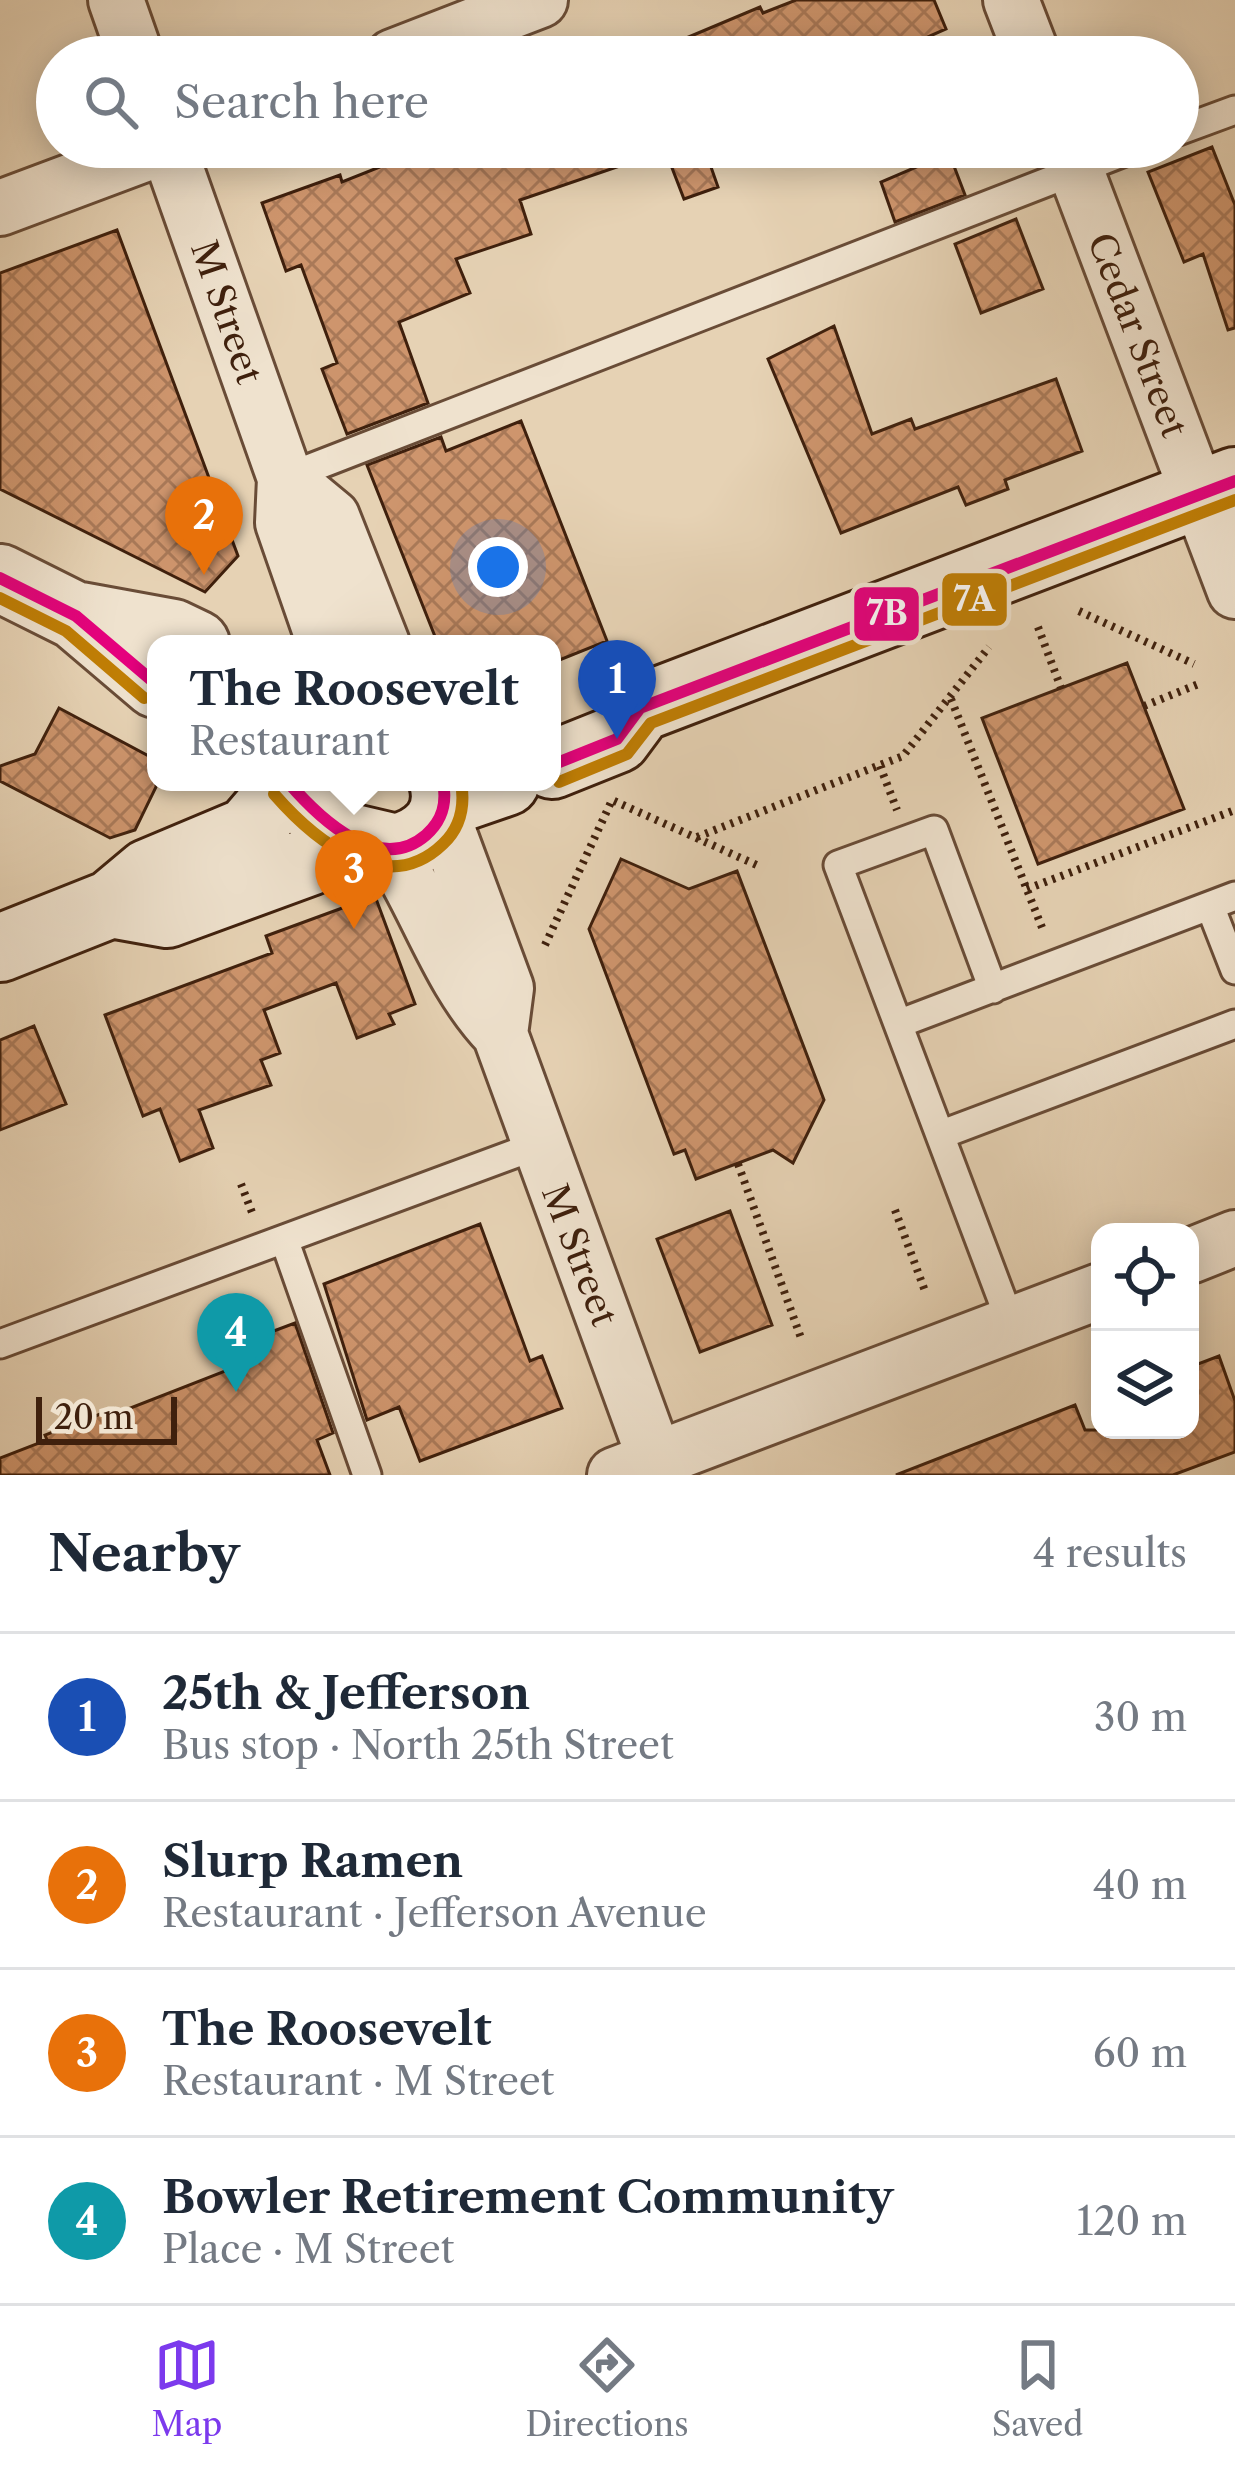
<!DOCTYPE html>
<html lang="en">
<head>
<meta charset="utf-8">
<style>
  :root { --surface:#fff; --page:#f2f2f3; --text:#1f2937; --muted:#747a83; --line:#e0e1e3; --accent:#7c3aed }
  body { margin:0; font-family:"Libre Caslon Text",serif; background:var(--page); color:var(--text) }
  .controls { position:absolute; right:36px; bottom:36px; display:grid; overflow:hidden; border-radius:24px; box-shadow:0 6px 30px #0003 }
  .controls button { width:108px; height:108px; display:grid; place-items:center; padding:0; border:0; border-bottom:3px solid var(--line); background:var(--surface); color:var(--text); font:60px sans-serif }
  .scale { position:absolute; left:36px; bottom:30px; width:141px; box-sizing:border-box; padding-left:12px; border:6px solid #3f200d; border-top:0; font-size:33px; line-height:42px; white-space:nowrap; color:#3f200d; -webkit-text-stroke:9px #efe2ce; paint-order:stroke }
  .you { position:absolute; left:498px; top:567px; width:42px; height:42px; margin:-30px; border:9px solid #fff; border-radius:50%; background:#1a73e8; box-shadow:0 0 0 18px #1a73e833 }
  .badge { display:grid; place-items:center; width:78px; height:78px; border-radius:50%; background:var(--accent); color:#fff; font-size:39px; font-weight:700 }
  .pin { position:absolute; translate:-50% -99px; filter:drop-shadow(0 3px 6px #0008) }
  .pin::after { content:''; position:absolute; top:63px; width:42px; height:36px; background:inherit; clip-path:polygon(0 0,100% 0,50% 100%) }
  .popup { position:absolute; left:147px; top:635px; width:414px; height:156px; box-sizing:border-box; display:grid; place-content:center; border-radius:24px; background:var(--surface); filter:drop-shadow(0 3px 9px #0005); font-size:39px; white-space:nowrap; color:var(--muted) }
  .popup b { font-size:45px; color:var(--text) }
  .popup::after { content:''; position:absolute; left:50%; top:100%; margin-left:-24px; border:24px solid transparent; border-top-color:var(--surface) }
  .list { margin:0; padding:0; list-style:none }
  h2 { display:flex; justify-content:space-between; align-items:center; height:156px; margin:0; padding:0 48px; font-size:51px }
  h2 small { font-size:39px; font-weight:400; color:var(--muted) }
  .list li { display:grid; grid-template-columns:78px 1fr auto; gap:36px; align-items:center; box-sizing:border-box; height:168px; padding:0 48px; border-top:3px solid var(--line) }
  .list b { display:block; font-size:45px; white-space:nowrap }
  .list p { margin:0; font-size:39px; white-space:nowrap; color:var(--muted) }
  .list em { font-size:39px; font-style:normal; color:var(--muted) }
  .icon { flex:none; width:66px; height:66px; fill:none; stroke:currentColor; stroke-width:2; stroke-linecap:round; stroke-linejoin:round }
  .map { position:relative; flex:none; width:1235px; height:1475px; overflow:hidden }
  .search { position:absolute; background:var(--surface); box-shadow:0 6px 30px #0003; left:36px; right:36px; top:36px; height:132px; display:flex; align-items:center; gap:30px; box-sizing:border-box; padding:0 42px; border-radius:66px; color:var(--muted); font-size:45px }
  .sheet { height:828px; background:var(--surface) }
  nav { display:flex; justify-content:space-around; align-items:center; box-sizing:border-box; height:168px; border-top:3px solid var(--line); background:var(--surface); font-size:33px; color:var(--muted) }
  nav a { display:grid; justify-items:center; gap:6px }
  nav .on { color:var(--accent) }
  .map>svg:first-child { display:block }
</style>
</head>
<body>
<div class="map">
<svg width="1235" height="1475" viewBox="0 0 1235 1475">
  <defs>
    <pattern id="building-cross-hatch" width="8" height="8" patternUnits="userSpaceOnUse" patternTransform="scale(3)"><rect width="8" height="8" fill="#ce956d"/><path d="M0 0l8 8M0 8l8-8" fill="none" stroke="#a97958"/></pattern>
  </defs>
  <rect width="100%" height="100%" fill="#e6d2b4"/>
  <filter id="stains"><feTurbulence type="fractalNoise" baseFrequency=".00167" numOctaves="4"/><feColorMatrix values="0 0 0 0 .2 0 0 0 0 .09 0 0 0 0 .02 0 0 0 .5 -.17"/></filter>
  <radialGradient id="worn" r=".72"><stop offset=".6" stop-color="#630" stop-opacity="0"/><stop offset="1" stop-color="#630" stop-opacity=".3"/></radialGradient>
  <path fill="url(#building-cross-hatch)" stroke="#3f200d" stroke-width="3" d="M 796,0 L 934,0 L 946,29 L 923,39 L 931,57 L 641,57 L 760,7 L 763,13 Z
    M 430,147 L 657,147 L 658,153 L 520,200 L 531,234 L 456,259 L 470,293 L 399,322 L 428,403 L 347,434 L 322,369 L 337,363 L 301,265 L 286,271 L 262,203 L 340,175 L 342,182 Z
    M 664,147 L 704,147 L 718,187 L 684,199 Z
    M 1212,147 L 1235,205 L 1235,328 L 1228,330 L 1203,254 L 1184,262 L 1148,172 Z
    M 949,153 L 965,195 L 895,222 L 881,182 Z
    M 1016,219 L 1043,289 L 981,313 L 955,244 Z
    M 117,230 L 238,556 L 205,592 L 0,489 L 0,273 Z
    M 834,326 L 872,434 L 911,419 L 915,429 L 1056,379 L 1082,451 L 1005,480 L 1008,489 L 966,505 L 958,487 L 841,533 L 768,359 Z
    M 521,421 L 607,641 L 552,663 L 552,644 L 438,644 L 367,465 L 441,437 L 446,451 Z
    M 1127,663 L 1184,809 L 1038,864 L 982,718 Z
    M 59,708 L 156,760 L 156,787 L 135,830 L 110,838 L 0,781 L 0,766 L 35,754 Z
    M 621,859 L 689,889 L 737,871 L 824,1100 L 793,1163 L 773,1150 L 696,1179 L 685,1150 L 674,1154 L 589,929 Z
    M 375,896 L 415,1004 L 389,1014 L 394,1024 L 357,1038 L 336,983 L 264,1010 L 280,1053 L 261,1060 L 271,1085 L 199,1110 L 213,1148 L 180,1161 L 160,1109 L 143,1116 L 105,1015 L 272,953 L 266,936 Z
    M 34,1026 L 66,1104 L 0,1130 L 0,1040 Z
    M 730,1211 L 772,1325 L 700,1352 L 657,1239 Z
    M 480,1224 L 530,1361 L 542,1356 L 562,1408 L 420,1461 L 399,1407 L 367,1420 L 324,1284 Z
    M 295,1323 L 333,1433 L 317,1440 L 330,1475 L 0,1475 L 0,1458 L 47,1440 L 45,1435 L 103,1413 L 105,1418 L 228,1370 L 220,1351 Z
    M 1219,1356 L 1235,1401 L 1235,1452 L 1173,1475 L 896,1475 L 1075,1405 L 1085,1430 L 1190,1430 L 1190,1367 Z"/>
  <g fill="none" stroke-linecap="round" stroke-linejoin="round">
    <g stroke="#694c37" stroke-width="33">
      <path id="service" d="M 1178,131 L 1235,110
        M 285,478 L 1137,147
        M 1210,906 L 1235,970
        M 993,989 L 934,830 L 838,865 L 1012,1326
        M 898,1024 L 1235,896
        M 940,1135 L 1235,1024
        M 284,1239 L 367,1475
        M 0,1344 L 538,1145"/>
    </g>
    <g stroke="#694c37" stroke-width="60">
      <path id="minor" d="M 116,0 L 136,57
        M 1011,0 L 1033,57
        M 393,57 L 540,0
        M 168,147 L 285,478 L 283,523 L 325,644
        M 1067,147 L 1235,591
        M 0,208 L 163,147
        M 285,478 L 332,517 L 382,644
        M 442,815 L 506,988 L 500,1034
        M 390,849 C 429,910 450,982 500,1034 L 661,1475
        M 1190,1256 L 1235,1238
        M 615,1475 L 1100,1291"/>
    </g>
    <g stroke="#694c37" stroke-width="72">
      <path id="tertiary" d="M 0,578 L 76,616 L 156,684
        M 80,616 L 173,633 L 196,644"/>
    </g>
    <g stroke="#3f200d" stroke-width="72">
      <path id="secondary" d="M 552,765 L 617,739 L 640,708 L 1235,481
        M 445,803 L 506,782
        M 315,811 L 349,837 L 396,848 C 428,840 452,818 443,782
        M 111,904 L 167,914 L 309,862 L 349,837
        M 0,948 L 111,904 L 148,873 L 248,831 L 289,783"/>
    </g>
    <path stroke="#3f200d" stroke-width="8" stroke-dasharray="3 6" stroke-linecap="butt" d="M 1079,611 L 1194,664
      M 1038,627 L 1061,688
      M 951,699 L 1043,930
      M 1144,706 L 1201,683
      M 880,766 L 897,810
      M 697,837 L 903,756 L 989,647
      M 1027,889 L 1235,810
      M 545,945 L 612,800 L 761,867
      M 738,1164 L 801,1338
      M 241,1184 L 253,1215
      M 895,1210 L 925,1291"/>
    <use href="#service" stroke="#efe2ce" stroke-width="27"/>
    <use href="#minor" stroke="#efe2ce" stroke-width="54"/>
    <use href="#tertiary" stroke="#efe2ce" stroke-width="66"/>
    <use href="#secondary" stroke="#efe2ce" stroke-width="66"/>
    <g stroke="#efe2ce" stroke-width="21">
      <path id="bus-1" d="M 0,578 L 76,616 L 156,684
        M 552,765 L 617,739 L 640,708 L 1235,481
        M 288,782 C 319,818 379,876 426,835 C 443,820 447,803 443,782"/>
    </g>
    <g stroke="#efe2ce" stroke-width="21">
      <path id="bus-2" d="M 0,598 L 66,631 L 144,698
        M 559,782 L 627,754 L 651,723 L 1235,500
        M 274,794 C 315,841 386,899 443,844 C 461,827 465,805 461,782"/>
    </g>
    <use href="#bus-1" stroke="#e5007d" stroke-width="12"/>
    <use href="#bus-2" stroke="#c07e04" stroke-width="12"/>
  </g>
  <g text-anchor="middle" stroke-width="10" stroke-linejoin="round" paint-order="stroke">
    <g font-size="36" fill="#3f200d" stroke="#efe2ce">
      <text transform="translate(227 312) rotate(71)" y="13">M Street</text>
      <text transform="translate(1138 335) rotate(69)" y="13">Cedar Street</text>
      <text transform="translate(580 1255) rotate(69)" y="13">M Street</text>
    </g>
  </g>
  <g stroke="#efe2ce" stroke-width="4.5">
    <rect x="940" y="571" width="69" height="57" rx="12" fill="#c07e04"/>
    <rect x="852" y="585" width="69" height="58" rx="12" fill="#e5007d"/>
  </g>
  <g font-size="33" text-anchor="middle" font-weight="bold" fill="#fff">
    <text x="974" y="611">7A</text>
    <text x="887" y="625">7B</text>
  </g>
  <rect width="100%" height="100%" filter="url(#stains)"/>
  <rect width="100%" height="100%" fill="url(#worn)"/>
</svg>
<div class="controls">
<button><svg class="icon" aria-label="locate" viewBox="0 0 24 24"><circle cx="12" cy="12" r="6"/><path d="M12 2v4M12 18v4M2 12h4M18 12h4"/></svg></button>
<button><svg class="icon" aria-label="layers" viewBox="0 0 24 24"><path d="M12 4l9 5-9 5-9-5zM3 14l9 5 9-5"/></svg></button>
</div>
<div class="scale">20 m</div>
<div class="you"></div>
<div class="pin badge" style="left:617px;top:739px;background:#1a4fb4">1</div>
<div class="pin badge" style="left:204px;top:575px;background:#e8710a">2</div>
<div class="pin badge" style="left:354px;top:929px;background:#e8710a">3</div>
<div class="popup"><b>The Roosevelt</b>Restaurant</div>
<div class="pin badge" style="left:236px;top:1392px;background:#0f9aa8">4</div>
<div class="search"><svg class="icon" aria-label="search" viewBox="0 0 24 24"><circle cx="10" cy="10" r="6"/><path d="M15 15l6 6"/></svg>Search here</div>
</div>
<section class="sheet">
<h2>Nearby<small>4 results</small></h2>
<ul class="list">
<li><span class="badge" style="background:#1a4fb4">1</span><div><b>25th &amp; Jefferson</b><p>Bus stop · North 25th Street</p></div><em>30 m</em></li>
<li><span class="badge" style="background:#e8710a">2</span><div><b>Slurp Ramen</b><p>Restaurant · Jefferson Avenue</p></div><em>40 m</em></li>
<li><span class="badge" style="background:#e8710a">3</span><div><b>The Roosevelt</b><p>Restaurant · M Street</p></div><em>60 m</em></li>
<li><span class="badge" style="background:#0f9aa8">4</span><div><b>Bowler Retirement Community</b><p>Place · M Street</p></div><em>120 m</em></li>
</ul>
</section>
<nav>
<a class="on"><svg class="icon" aria-label="map" viewBox="0 0 24 24"><path d="M3 6l6-2 6 2 6-2v14l-6 2-6-2-6 2zM9 4v14M15 6v14"/></svg>Map</a>
<a><svg class="icon" aria-label="directions" viewBox="0 0 24 24"><path d="M12 3l9 9-9 9-9-9zM9 14v-3h6M13 9l2 2-2 2"/></svg>Directions</a>
<a><svg class="icon" aria-label="saved" viewBox="0 0 24 24"><path d="M7 4h10v16l-5-4-5 4z"/></svg>Saved</a>
</nav>
</body>
</html>
